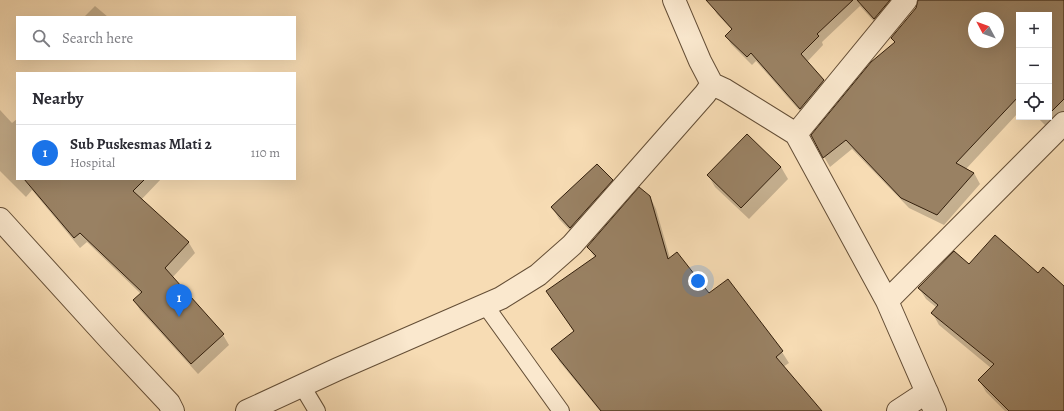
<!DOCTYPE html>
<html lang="en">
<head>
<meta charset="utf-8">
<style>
  :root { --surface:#fff; --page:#f7f7f7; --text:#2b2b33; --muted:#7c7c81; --line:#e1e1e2; --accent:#1a73e8 }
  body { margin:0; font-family:Alegreya,serif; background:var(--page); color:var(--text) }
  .controls { position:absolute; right:12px; top:12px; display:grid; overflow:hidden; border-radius:0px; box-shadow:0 4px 16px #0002 }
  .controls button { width:36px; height:36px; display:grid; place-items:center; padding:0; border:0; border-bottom:1px solid var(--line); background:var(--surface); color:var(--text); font:20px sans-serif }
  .compass { position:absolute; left:968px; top:12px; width:36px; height:36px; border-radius:50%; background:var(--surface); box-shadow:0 4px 16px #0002; rotate:311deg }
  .you { position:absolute; left:698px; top:281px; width:14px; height:14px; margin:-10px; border:3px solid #fff; border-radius:50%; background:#1a73e8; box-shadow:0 0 0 6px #1a73e833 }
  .badge { display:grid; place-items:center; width:26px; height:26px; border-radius:50%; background:var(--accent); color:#fff; font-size:13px; font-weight:700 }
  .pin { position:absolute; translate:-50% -33px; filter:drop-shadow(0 1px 2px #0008) }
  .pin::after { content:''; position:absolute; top:21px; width:14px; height:12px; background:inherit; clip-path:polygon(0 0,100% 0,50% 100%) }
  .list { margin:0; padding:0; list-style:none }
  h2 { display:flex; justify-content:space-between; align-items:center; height:52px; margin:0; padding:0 16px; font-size:17px }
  h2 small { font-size:13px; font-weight:400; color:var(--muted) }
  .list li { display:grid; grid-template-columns:26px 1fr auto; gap:12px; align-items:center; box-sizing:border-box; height:56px; padding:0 16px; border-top:1px solid var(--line) }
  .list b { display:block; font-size:15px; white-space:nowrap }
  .list p { margin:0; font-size:13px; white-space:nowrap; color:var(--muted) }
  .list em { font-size:13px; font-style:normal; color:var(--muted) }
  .icon { flex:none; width:22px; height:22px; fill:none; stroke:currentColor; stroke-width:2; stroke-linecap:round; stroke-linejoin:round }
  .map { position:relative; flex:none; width:1064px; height:411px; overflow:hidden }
  .search { position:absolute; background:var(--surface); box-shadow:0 4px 16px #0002; left:16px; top:16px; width:280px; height:44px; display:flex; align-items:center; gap:10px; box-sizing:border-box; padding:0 14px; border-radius:0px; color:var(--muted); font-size:15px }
  .panel { position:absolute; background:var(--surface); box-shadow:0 4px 16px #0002; left:16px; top:72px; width:280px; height:108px; border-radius:0px }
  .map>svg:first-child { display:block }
</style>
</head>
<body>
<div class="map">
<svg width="1064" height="411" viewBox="0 0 1064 411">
  <rect width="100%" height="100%" fill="#f7dcb4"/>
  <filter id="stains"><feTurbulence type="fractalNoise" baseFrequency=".005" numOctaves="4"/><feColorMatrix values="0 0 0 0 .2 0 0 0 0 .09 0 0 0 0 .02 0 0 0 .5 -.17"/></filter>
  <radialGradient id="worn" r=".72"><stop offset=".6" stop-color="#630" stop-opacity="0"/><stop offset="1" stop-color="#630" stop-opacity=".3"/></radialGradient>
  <path fill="#0003" fill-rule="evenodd" d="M 718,0 L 902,0 L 879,27 L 860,6 L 822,42 L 823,45 L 807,62 L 823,81 L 828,89 L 805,117 L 756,61 L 752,65 L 731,44 L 726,36 L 732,30 L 717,14 L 712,5 Z
    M 922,0 L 988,0 L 1019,31 L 1019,112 L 966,169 L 974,173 L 980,184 L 944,225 L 909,208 L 852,149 L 830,167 L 812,136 L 895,43 L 892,38 L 917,8 ZM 974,18 L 998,18 L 998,42 L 974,42 Z
    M 95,6 L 108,17 L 84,17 Z
    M 1049,60 L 1064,75 L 1064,115 L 1050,130 L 1037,117 L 1049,117 Z
    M 0,110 L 12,123 L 17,119 L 17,179 L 161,179 L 141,200 L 189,243 L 195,253 L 172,278 L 223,335 L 229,345 L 198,374 L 140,310 L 134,300 L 141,294 L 87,242 L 80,248 L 32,190 L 26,197 L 0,171 Z
    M 781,167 L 788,179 L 749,219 L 715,187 L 708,175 Z
    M 612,181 L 619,193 L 578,239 L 559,219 L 552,207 Z
    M 650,197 L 656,209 L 670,258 L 708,294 L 782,352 L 789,363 L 783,367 L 819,411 L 600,411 L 559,361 L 553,349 L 574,332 L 547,291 L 595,258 L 588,247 Z
    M 969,266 L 1038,274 L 1064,287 L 1064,411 L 1005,411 L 986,392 L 979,380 L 991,368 L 939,325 L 933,314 L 937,308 L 926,299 L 919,288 Z"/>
  <path fill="#998163" stroke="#331f0c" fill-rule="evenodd" d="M 706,0 L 853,0 L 817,34 L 819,36 L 801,54 L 824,80 L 800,109 L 751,53 L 747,57 L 725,36 L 732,29 Z
    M 857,0 L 890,0 L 874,19 Z
    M 918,0 L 1064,0 L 1064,99 L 1049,114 L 1049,15 L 1019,15 L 1019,96 L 956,163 L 974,173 L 937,215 L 901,198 L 846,140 L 823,158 L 811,135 L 871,62 L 895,42 L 891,38 L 916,8 ZM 974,18 L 998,18 L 998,42 L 974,42 Z
    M 747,134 L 781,167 L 741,208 L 707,175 Z
    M 597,164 L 613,180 L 570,228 L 551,207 Z
    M 24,179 L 145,179 L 133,191 L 189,242 L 165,268 L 224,334 L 191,364 L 133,300 L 142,292 L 80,233 L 74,238 Z
    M 639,187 L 650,196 L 668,259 L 677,252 L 709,293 L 728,279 L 783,351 L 776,357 L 822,411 L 601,411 L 551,349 L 574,331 L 546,291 L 596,256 L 587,247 Z
    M 995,235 L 1038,273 L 1043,267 L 1064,286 L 1064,411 L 1009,411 L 978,380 L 994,364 L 931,313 L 938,305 L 918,288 L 954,251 L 969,264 Z"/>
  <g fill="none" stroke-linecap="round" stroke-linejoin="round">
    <g stroke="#644e36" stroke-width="18">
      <path id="lane" d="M 485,305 L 561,411
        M 302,386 L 317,411"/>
    </g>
    <g stroke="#644e36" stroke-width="24">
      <path id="street" d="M 674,0 L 700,61 L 712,84
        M 796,134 L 906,0
        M 0,219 L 110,340 L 169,403 L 173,411
        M 887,301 L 1064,123
        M 247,411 L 338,369 L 501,298 L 538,275 L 572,245 L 705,94 L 712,84 L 725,90 L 796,134 L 887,301 L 935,411
        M 898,411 L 927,392"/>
    </g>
    <use href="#lane" stroke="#fae8ce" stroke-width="16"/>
    <use href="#street" stroke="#fae8ce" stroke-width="22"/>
  </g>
  <rect width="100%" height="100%" filter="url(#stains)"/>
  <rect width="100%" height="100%" fill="url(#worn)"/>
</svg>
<div class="controls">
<button>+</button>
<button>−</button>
<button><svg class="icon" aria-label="locate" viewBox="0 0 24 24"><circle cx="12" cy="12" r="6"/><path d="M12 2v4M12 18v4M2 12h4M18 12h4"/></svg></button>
</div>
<svg class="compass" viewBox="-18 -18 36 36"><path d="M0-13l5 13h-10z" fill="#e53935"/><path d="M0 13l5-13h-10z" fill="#7c7c81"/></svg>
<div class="you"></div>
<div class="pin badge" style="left:179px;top:317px">1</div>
<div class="search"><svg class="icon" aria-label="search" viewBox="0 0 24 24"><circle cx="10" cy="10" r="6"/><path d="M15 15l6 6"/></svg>Search here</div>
<section class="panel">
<h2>Nearby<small></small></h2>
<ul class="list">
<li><span class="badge">1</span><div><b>Sub Puskesmas Mlati 2</b><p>Hospital</p></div><em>110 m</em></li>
</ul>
</section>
</div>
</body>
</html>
